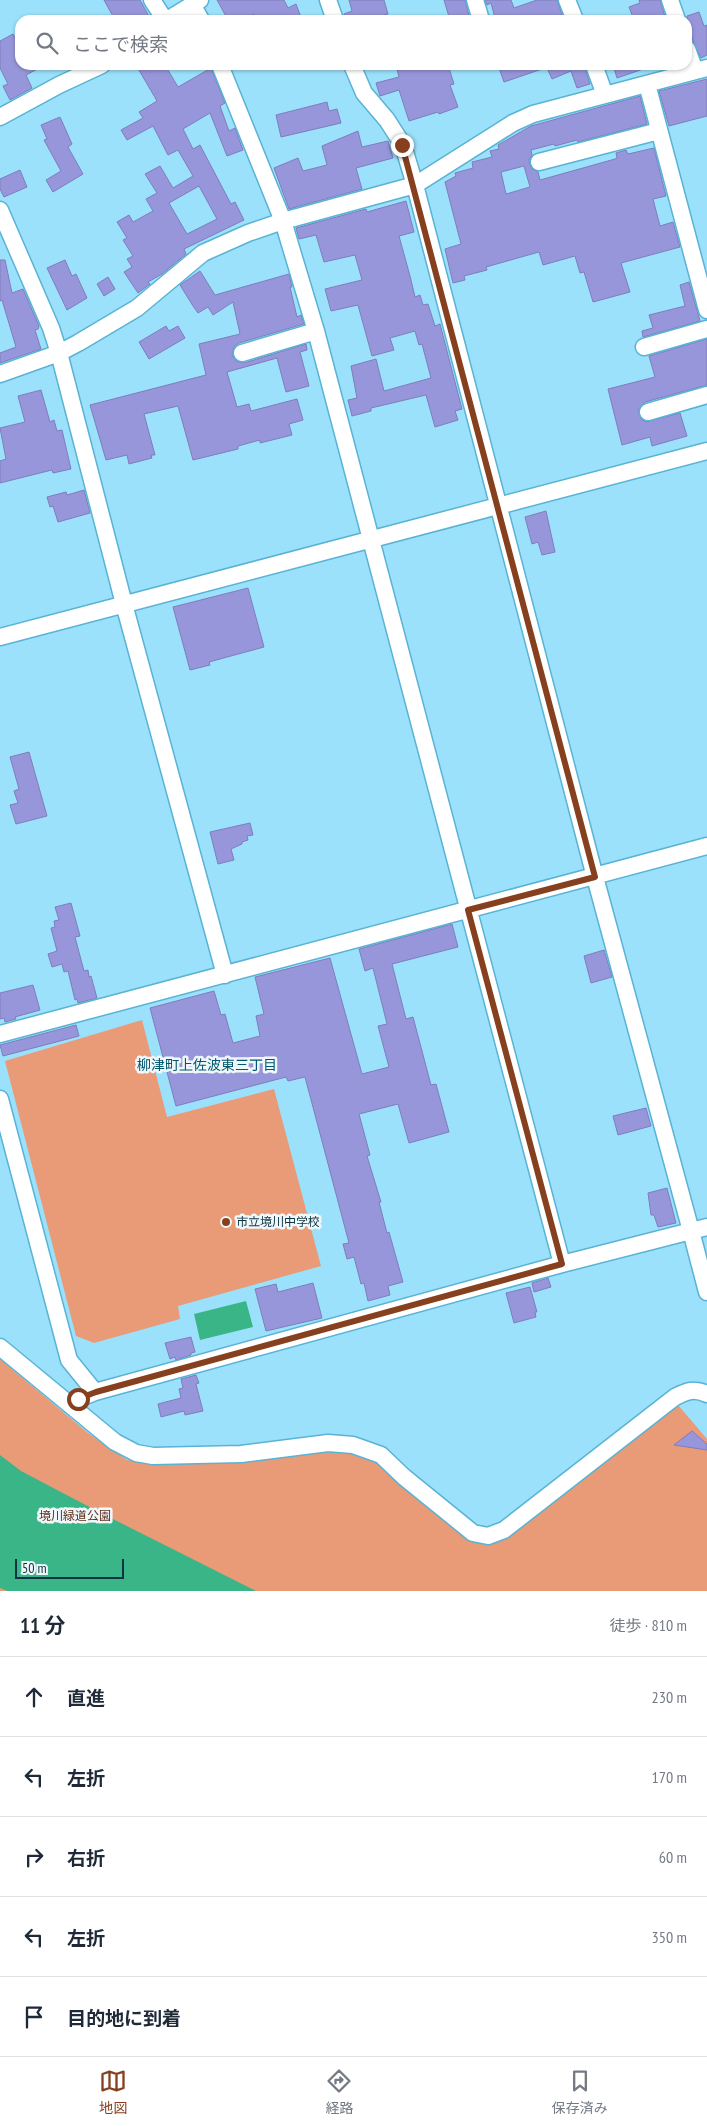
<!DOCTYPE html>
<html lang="ja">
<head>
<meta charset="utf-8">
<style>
  :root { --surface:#fff; --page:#f2f2f3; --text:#1f2937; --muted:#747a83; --line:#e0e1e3; --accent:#87401e }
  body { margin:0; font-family:"PT Sans Narrow","Noto Sans JP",sans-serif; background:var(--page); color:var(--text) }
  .scale { position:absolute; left:15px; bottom:12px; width:109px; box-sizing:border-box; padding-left:5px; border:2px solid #0c3441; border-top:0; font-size:14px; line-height:18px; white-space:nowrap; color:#0c3441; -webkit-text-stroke:4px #eff7fb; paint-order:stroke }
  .stop { position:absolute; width:15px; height:15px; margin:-11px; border:4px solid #87401e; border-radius:50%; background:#fff }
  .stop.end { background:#87401e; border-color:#fff; box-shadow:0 1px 5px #0008 }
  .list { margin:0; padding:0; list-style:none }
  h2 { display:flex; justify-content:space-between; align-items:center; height:65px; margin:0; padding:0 20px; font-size:21px }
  h2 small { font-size:16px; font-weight:400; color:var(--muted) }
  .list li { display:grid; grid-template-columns:32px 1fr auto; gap:15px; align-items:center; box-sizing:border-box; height:80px; padding:0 20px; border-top:1px solid var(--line) }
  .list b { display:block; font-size:19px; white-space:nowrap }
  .list em { font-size:16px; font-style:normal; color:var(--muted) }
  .icon { flex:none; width:28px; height:28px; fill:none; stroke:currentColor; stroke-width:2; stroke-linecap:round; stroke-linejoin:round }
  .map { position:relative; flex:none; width:707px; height:1591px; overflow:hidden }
  .search { position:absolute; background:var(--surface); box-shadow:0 1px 4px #0004; left:15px; right:15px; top:15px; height:55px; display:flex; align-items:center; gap:12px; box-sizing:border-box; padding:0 18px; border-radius:15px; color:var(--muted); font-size:19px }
  .sheet { height:465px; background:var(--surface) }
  nav { display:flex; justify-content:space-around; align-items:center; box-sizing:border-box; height:70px; border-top:1px solid var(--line); background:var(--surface); font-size:14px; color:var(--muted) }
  nav a { display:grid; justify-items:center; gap:2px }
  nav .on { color:var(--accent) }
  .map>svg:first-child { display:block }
</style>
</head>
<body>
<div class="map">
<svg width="707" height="1591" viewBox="0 0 707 1591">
  <rect width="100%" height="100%" fill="#9ce1fb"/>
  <path fill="#e99a77" d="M 142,1020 L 167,1117 L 274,1089 L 321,1266 L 178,1306 L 180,1319 L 94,1343 L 76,1336 L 5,1061 Z
    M 0,1359 L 88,1433 L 127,1460 L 152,1463 L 328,1448 L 352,1450 L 377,1460 L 489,1542 L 678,1405 L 707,1439 L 707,1591 L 0,1591 Z"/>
  <path fill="#39b587" d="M 246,1301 L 253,1327 L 200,1340 L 194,1314 Z
    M 0,1455 L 21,1471 L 99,1512 L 256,1591 L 7,1591 L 0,1588 Z"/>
  <path fill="#9796da" stroke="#7e7dbe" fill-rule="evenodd" d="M 104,0 L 140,0 L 151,20 L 115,20 Z
    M 217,0 L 284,0 L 288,8 L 296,4 L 302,20 L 257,20 L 254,14 L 243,20 L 228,20 Z
    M 349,0 L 384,0 L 388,14 L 367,20 L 345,20 L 344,14 L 352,11 Z
    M 444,0 L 465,0 L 470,20 L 450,20 Z
    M 485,0 L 511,0 L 514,8 L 537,0 L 557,0 L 564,20 L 508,20 L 507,15 L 495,18 L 491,3 L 487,5 Z
    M 639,0 L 660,0 L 666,20 L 634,20 L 629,7 L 640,3 Z
    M 699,12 L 704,26 L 707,25 L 707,55 L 701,58 L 693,41 L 689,27 L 687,28 L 687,16 Z
    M 13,34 L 20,48 L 20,65 L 45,65 L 26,75 L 32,88 L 10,100 L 3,86 L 8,84 L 0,68 L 0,41 Z
    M 136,65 L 165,65 L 178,87 L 211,68 L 225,103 L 220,106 L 229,131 L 235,128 L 243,150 L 227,156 L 210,113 L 183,129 L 193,149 L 200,145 L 231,204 L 235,202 L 244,220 L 184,249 L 186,254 L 162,274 L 148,282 L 150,284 L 138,293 L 124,272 L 132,267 L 127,259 L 133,256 L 123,240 L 127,238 L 117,222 L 129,215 L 133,222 L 153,211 L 146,199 L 157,193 L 145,174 L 160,166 L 173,188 L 193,176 L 178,150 L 168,155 L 153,126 L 127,140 L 121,130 L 143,118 L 139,112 L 157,101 ZM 199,186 L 217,219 L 187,234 L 169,203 Z
    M 396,65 L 448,65 L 454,84 L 450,85 L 458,107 L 439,114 L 438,112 L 409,121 L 399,90 L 380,96 L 376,83 L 399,77 Z
    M 498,65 L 547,65 L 548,67 L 504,82 Z
    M 554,65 L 584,65 L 590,84 L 577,88 L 571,71 L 552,79 L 547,68 Z
    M 613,65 L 649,65 L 649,67 L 617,78 Z
    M 707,79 L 707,116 L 669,126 L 659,91 Z
    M 640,96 L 647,124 L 578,142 L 577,140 L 555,146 L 554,144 L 531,150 L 532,155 L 529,160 L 530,165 L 532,169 L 538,172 L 540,180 L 615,159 L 617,158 L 616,153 L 626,150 L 628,154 L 654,148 L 666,196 L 653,199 L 660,226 L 673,222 L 680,247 L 621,263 L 630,292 L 593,302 L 584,272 L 580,273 L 575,256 L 543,265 L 539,252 L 486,267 L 487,270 L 464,276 L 465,280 L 453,283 L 445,249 L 461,244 L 445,182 L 456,176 L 455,173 L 473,168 L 472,162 L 492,157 L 490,151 L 499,149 L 498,145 L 531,126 ZM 524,166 L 530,187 L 506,194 L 501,172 Z
    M 327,102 L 329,111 L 337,109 L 341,123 L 281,137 L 276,115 Z
    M 60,117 L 72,144 L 68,147 L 83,174 L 53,192 L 46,180 L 61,171 L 44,140 L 47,139 L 41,125 Z
    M 358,131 L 362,147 L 388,141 L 393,158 L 356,168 L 362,189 L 289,209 L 274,168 L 298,158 L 303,171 L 327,165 L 322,146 Z
    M 20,170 L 27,187 L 4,197 L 0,189 L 0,179 Z
    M 406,201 L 414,232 L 399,236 L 410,276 L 415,297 L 420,295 L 423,305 L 428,304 L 435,326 L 440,324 L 462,409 L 455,411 L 458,420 L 435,427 L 426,395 L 371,408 L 371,411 L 352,416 L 348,400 L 357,398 L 351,366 L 376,359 L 384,391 L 431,378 L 422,344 L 419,345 L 415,331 L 390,338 L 394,350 L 372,356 L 358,305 L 331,311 L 325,289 L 362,280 L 355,255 L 324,262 L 316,235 L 299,239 L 296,228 L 366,209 L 367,212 Z
    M 0,260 L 5,260 L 12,293 L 23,289 L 39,326 L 38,329 L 35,330 L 41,349 L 0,363 L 0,353 L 16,347 L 2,300 L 0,301 Z
    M 65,260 L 72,276 L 76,274 L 87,298 L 67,310 L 47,268 Z
    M 200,271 L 215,295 L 289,274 L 292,287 L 290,287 L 297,317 L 301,315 L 304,324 L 239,343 L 234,347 L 232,355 L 236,361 L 244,363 L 306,344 L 307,350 L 300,352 L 309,386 L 286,392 L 277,358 L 227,372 L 237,407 L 249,404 L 251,411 L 297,399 L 303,420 L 289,424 L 292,435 L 260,443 L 260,440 L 238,446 L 238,449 L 193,460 L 178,406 L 144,414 L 155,455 L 151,455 L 152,458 L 129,464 L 127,455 L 106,460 L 90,405 L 206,375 L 199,344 L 240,334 L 233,302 L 213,315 L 208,307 L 198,313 L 193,306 L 180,285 Z
    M 108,277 L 115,289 L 104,296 L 97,284 Z
    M 689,282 L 700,321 L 643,337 L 642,331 L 653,328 L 649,315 L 685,306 L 680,285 Z
    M 166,326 L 169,331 L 178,326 L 185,338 L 149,359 L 139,342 Z
    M 707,339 L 707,385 L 645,402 L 638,410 L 641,419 L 646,422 L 680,413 L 687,436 L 652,446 L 650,437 L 622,445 L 608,389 L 655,377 L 649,356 Z
    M 41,390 L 50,422 L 54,420 L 57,431 L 62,430 L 71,469 L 53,473 L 52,470 L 0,483 L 0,461 L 6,459 L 0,428 L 25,422 L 18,396 Z
    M 84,490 L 90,513 L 58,522 L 53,506 L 50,507 L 47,497 L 66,492 L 67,495 Z
    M 546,511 L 555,552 L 542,555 L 538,542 L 532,544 L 525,517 Z
    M 248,588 L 264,647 L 209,662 L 210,665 L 190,670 L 173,607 Z
    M 29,752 L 47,816 L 16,824 L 10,805 L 18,803 L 14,791 L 19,789 L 10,757 Z
    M 250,823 L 253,835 L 247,836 L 248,840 L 242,842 L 242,844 L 231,849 L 234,860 L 218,864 L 210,832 Z
    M 71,903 L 80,936 L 75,937 L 84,971 L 88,970 L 89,977 L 91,976 L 97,998 L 78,1003 L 77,999 L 75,1000 L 68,971 L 64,972 L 62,964 L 52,967 L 48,954 L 57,951 L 51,928 L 55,927 L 54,921 L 59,920 L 55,907 Z
    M 452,924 L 458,947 L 392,964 L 406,1019 L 413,1017 L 431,1085 L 436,1084 L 449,1132 L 409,1143 L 398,1104 L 359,1114 L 370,1155 L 367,1156 L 381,1202 L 379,1202 L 387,1233 L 389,1232 L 403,1282 L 388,1286 L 390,1295 L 368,1301 L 364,1283 L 361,1284 L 354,1257 L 347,1259 L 343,1244 L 349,1243 L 305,1077 L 288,1081 L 286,1077 L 176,1106 L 150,1008 L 214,991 L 221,1015 L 225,1014 L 233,1043 L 260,1036 L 256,1016 L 264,1014 L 255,977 L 330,958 L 362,1074 L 389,1067 L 378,1026 L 387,1024 L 373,968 L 365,971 L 359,949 Z
    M 604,950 L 612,977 L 591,983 L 584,956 Z
    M 33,985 L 40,1010 L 15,1017 L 16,1019 L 5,1022 L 4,1018 L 0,1019 L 0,993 Z
    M 76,1025 L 79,1036 L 3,1056 L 0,1045 Z
    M 646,1108 L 651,1126 L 618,1135 L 613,1116 Z
    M 667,1188 L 676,1223 L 658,1227 L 654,1215 L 651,1215 L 648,1193 Z
    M 548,1278 L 551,1287 L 534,1292 L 532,1283 Z
    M 313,1283 L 322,1318 L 266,1331 L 255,1289 L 276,1284 L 278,1292 Z
    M 530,1287 L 537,1312 L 535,1312 L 536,1317 L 514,1323 L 506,1293 Z
    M 191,1337 L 195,1352 L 191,1353 L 191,1355 L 176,1360 L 175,1357 L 170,1359 L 165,1343 Z
    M 196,1375 L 199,1383 L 196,1384 L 203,1411 L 185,1415 L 184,1411 L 161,1417 L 158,1404 L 181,1398 L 179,1389 L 183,1388 L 181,1379 Z
    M 692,1431 L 707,1444 L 707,1450 L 674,1445 Z"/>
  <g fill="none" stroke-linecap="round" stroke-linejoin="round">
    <g stroke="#59b3d4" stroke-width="19">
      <path id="minor" d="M 152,0 L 165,20
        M 328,0 L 335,20
        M 475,0 L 481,20
        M 567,0 L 575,20
        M 670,0 L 677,20
        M 193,6 L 201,20
        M 167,20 L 200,0
        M 687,49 L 695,71
        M 220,65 L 283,221 L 316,331 L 562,1264
        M 594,65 L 605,95
        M 647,84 L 707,310
        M 0,117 L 59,85 L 102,65
        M 539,162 L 659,131
        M 0,210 L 51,328 L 59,353 L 124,604 L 225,975
        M 644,347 L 707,329
        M 242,353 L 316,331
        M 0,374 L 59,353 L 78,343 L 137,308 L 203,253 L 248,233 L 283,221 L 415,185 L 513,123 L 533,114 L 707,68
        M 648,412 L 707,395
        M 0,637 L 707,451
        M 0,1034 L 707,846
        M 0,1099 L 69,1360 L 95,1392
        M 707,1227 L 691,1231 L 707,1292
        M 0,1347 L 115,1442 L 136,1453 L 153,1456 L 241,1454 L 328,1443 L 353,1445 L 381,1455 L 404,1477 L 473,1533 L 488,1536 L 504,1530 L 675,1397 C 687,1391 694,1388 707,1394
        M 70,1405 L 78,1399 L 95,1392 L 562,1264 L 691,1231 L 595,877 L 415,185 L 403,145 L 387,120 L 364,93 L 352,65"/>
    </g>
    <use href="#minor" stroke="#fff" stroke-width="16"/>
  </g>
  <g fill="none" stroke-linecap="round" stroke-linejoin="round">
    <path stroke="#87401e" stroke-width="6" d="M 78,1399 L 96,1392 L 562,1264 L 468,910 L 595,877 L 402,145"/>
  </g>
  <circle fill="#87401e" stroke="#eff7fb" stroke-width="2" cx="226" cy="1222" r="5"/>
  <g text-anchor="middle" stroke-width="5" stroke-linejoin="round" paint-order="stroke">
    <g font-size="12" fill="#0c3441" stroke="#eff7fb" text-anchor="start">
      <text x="236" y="1226">市立境川中学校</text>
    </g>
    <g font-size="12" fill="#5f301a" stroke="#eff7fb">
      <text x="75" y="1520">境川緑道公園</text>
    </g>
    <g font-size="14" fill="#02566d" stroke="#eff7fb">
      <text x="207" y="1070">柳津町上佐波東三丁目</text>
    </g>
  </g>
</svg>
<div class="scale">50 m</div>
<div class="stop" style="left:78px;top:1399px"></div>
<div class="stop end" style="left:402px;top:145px"></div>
<div class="search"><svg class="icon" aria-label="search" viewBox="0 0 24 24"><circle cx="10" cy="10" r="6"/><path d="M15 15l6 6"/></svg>ここで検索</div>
</div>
<section class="sheet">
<h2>11 分<small>徒歩 · 810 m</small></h2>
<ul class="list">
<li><svg class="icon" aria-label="ahead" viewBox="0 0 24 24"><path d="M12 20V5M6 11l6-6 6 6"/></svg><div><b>直進</b></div><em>230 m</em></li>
<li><svg class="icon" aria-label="left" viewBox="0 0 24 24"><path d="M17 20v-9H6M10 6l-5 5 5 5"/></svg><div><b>左折</b></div><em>170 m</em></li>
<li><svg class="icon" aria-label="right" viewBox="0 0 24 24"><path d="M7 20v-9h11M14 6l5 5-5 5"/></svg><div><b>右折</b></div><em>60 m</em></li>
<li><svg class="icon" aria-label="left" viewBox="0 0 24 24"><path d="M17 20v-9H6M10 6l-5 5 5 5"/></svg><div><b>左折</b></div><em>350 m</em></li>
<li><svg class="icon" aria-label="arrive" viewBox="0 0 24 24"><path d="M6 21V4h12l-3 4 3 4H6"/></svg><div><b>目的地に到着</b></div></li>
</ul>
</section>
<nav>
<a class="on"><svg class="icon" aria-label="map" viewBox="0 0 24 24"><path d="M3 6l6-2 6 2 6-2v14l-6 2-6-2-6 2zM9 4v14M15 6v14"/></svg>地図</a>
<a><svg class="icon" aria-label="directions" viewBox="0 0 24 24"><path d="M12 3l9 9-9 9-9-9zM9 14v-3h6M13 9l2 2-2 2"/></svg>経路</a>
<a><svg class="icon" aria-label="saved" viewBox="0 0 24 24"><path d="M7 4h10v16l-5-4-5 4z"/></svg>保存済み</a>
</nav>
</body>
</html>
